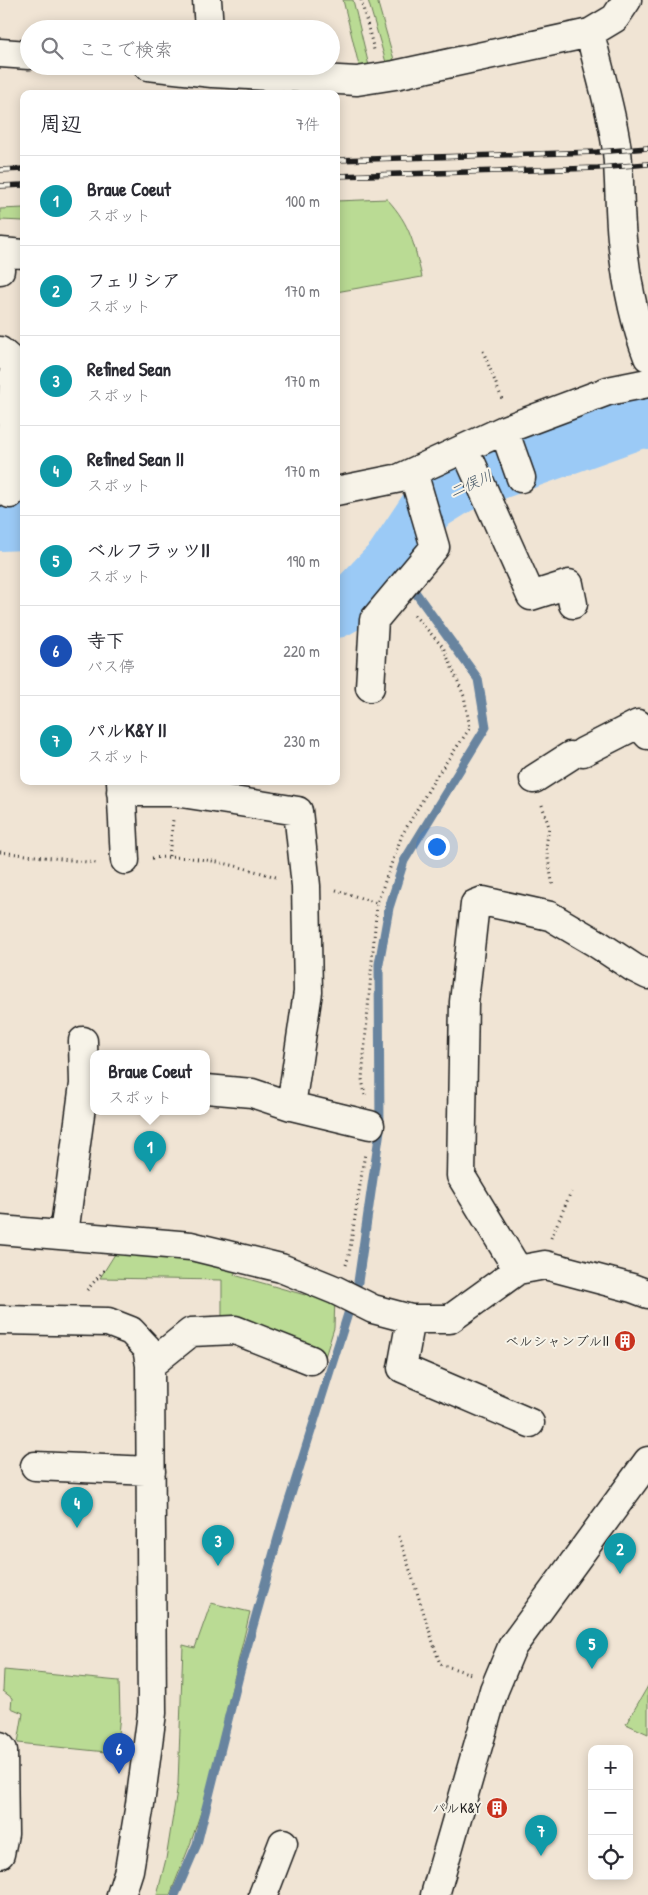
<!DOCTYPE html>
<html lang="ja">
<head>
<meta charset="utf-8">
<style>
  :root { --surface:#fff; --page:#f2f2f3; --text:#2b2b33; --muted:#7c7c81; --line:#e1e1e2; --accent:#111827 }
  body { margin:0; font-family:"Patrick Hand","Klee One",sans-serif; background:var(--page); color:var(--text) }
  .controls { position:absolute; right:15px; bottom:15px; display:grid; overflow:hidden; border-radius:10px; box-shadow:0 2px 12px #0003 }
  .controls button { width:45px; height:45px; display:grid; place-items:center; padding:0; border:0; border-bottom:1px solid var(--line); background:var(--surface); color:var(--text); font:25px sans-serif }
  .you { position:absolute; left:436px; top:846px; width:18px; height:18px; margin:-12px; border:4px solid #fff; border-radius:50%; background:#1a73e8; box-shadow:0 0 0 8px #1a73e833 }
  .badge { display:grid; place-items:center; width:32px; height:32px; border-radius:50%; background:var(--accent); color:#fff; font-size:16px; font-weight:700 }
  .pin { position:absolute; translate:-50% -41px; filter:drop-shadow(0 1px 2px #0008) }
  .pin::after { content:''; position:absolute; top:26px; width:18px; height:15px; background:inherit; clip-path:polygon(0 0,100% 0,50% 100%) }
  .popup { position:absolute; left:90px; top:1050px; width:120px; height:65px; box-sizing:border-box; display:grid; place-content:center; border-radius:10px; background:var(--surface); filter:drop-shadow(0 1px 4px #0005); font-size:16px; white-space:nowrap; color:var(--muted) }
  .popup b { font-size:19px; color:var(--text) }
  .popup::after { content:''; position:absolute; left:50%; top:100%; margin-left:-10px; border:10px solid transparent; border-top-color:var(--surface) }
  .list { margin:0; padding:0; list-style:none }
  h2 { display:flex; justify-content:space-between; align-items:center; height:65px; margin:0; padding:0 20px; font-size:21px }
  h2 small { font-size:16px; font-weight:400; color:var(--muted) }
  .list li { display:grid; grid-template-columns:32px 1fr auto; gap:15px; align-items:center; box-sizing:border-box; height:90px; padding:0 20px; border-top:1px solid var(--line) }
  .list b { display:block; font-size:19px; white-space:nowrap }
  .list p { margin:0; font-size:16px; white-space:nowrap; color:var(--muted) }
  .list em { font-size:16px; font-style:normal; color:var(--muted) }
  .icon { flex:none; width:28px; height:28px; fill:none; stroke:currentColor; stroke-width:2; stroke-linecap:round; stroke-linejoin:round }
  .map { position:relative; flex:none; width:648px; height:1895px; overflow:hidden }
  .search { position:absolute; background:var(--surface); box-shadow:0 2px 12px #0003; left:20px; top:20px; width:320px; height:55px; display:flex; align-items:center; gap:12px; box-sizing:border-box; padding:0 18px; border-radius:28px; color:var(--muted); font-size:19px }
  .panel { position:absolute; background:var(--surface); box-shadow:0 2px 12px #0003; left:20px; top:90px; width:320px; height:695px; border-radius:10px }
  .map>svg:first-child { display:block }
</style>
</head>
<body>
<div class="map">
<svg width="648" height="1895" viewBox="0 0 648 1895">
  <rect width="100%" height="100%" fill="#f0e4d4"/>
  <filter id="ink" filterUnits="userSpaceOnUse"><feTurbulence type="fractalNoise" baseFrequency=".02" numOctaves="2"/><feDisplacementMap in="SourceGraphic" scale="10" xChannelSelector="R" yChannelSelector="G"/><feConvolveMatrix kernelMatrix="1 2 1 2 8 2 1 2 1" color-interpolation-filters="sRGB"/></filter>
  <g filter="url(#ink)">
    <path fill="#badb94" stroke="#6b7c58" d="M 343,0 L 353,0 L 370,70 L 360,70 Z
      M 368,0 L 377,0 L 395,63 L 387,66 Z
      M 387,199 C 411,225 414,245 422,277 L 336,292 L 336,201 Z
      M 24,208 L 24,221 L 0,220 L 0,209 Z
      M 120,1246 L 238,1267 L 234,1275 L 305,1295 L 309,1290 L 335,1296 L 334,1328 L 325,1357 L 222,1317 L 222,1280 L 100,1278 Z
      M 211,1603 L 250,1612 L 206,1797 L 191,1842 L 170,1895 L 157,1895 L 166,1859 L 178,1784 L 183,1645 L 195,1648 Z
      M 4,1670 L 119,1681 L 120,1715 L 116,1753 L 18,1743 L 23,1713 L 11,1708 L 12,1698 L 3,1691 Z
      M 648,1686 L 648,1734 L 626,1724 Z"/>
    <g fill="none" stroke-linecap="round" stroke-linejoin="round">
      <path stroke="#68849f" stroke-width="9" d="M 175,1895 L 197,1844 L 240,1672 L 283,1520 L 358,1282 L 380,1130 L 379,964 L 389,908 L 404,861 L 486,727 L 478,679 L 392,560"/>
      <path stroke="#9bcaf6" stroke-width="54" d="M 0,524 L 24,523
        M 336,611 L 352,602 L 392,560 L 428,506 L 460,486 L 640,421 L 648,422"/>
      <g stroke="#1c1c1c" stroke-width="31">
        <path id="minor" d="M 207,0 L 209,29
          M 627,0 L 615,18 L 590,33 C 599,72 612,111 617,151 C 620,180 619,210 622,239 C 626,279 633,319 648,357
          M 0,53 L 29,55
          M 148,66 L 212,73 L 357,81 L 395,75 L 590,33
          M 0,270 L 1,252 L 24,254
          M 0,351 L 14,363 L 10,494
          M 504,430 L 521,478
          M 465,449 L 531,596 L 569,584 L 573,604
          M 336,491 L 400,478 L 504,430 L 608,391 L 648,383
          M 370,687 L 374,620 L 435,547 L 413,472
          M 583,752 L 638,724 L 648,735
          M 534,779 L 570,756
          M 121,781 L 125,860
          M 121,792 L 175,792 L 298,811 L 306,886 L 308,992 L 291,1106 L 252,1093 L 206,1089
          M 83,1041 L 84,1084
          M 291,1106 L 370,1125
          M 0,1230 L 191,1246 L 281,1268 L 335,1290 L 373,1309 L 411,1319 L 450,1319 L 518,1270 L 545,1265 L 632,1288 L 648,1294
          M 64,1234 L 84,1084 L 94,1085
          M 518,1270 L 461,1176 L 464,1002 L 475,904 L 483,901 L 550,916 L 596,943 L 634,968 L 648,975
          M 411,1319 L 402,1368 L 530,1423
          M 0,1320 L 108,1322 L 131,1331 L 147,1348 L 150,1365 L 152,1713 L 140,1804 L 129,1870 L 121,1895
          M 150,1365 L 191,1332 L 235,1330 L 311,1360
          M 35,1466 L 151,1471
          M 0,1746 L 3,1750 L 4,1834 L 0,1854
          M 263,1895 L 283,1843
          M 435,1895 L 494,1690 L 512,1647 L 648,1461"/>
      </g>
      <path stroke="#1c1c1c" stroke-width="3" stroke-dasharray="1 4" stroke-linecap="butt" d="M 361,0 L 374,50
        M 483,351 L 502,399
        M 542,805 L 549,827 L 546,847 L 553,887
        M 0,852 L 96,863
        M 169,856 L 173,820
        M 152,858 C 196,854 234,865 276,877
        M 336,890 L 377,903
        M 365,1095 L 362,1079 L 377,903 L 402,835 L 436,777 L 470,728 L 464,696 L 443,647 L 414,615
        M 551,1238 L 571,1192
        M 346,1265 L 349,1255 L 365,1153
        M 87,1290 L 106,1268
        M 399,1536 L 440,1664 L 471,1674"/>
      <use href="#minor" stroke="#f7f3e8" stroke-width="28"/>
      <g stroke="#1c1c1c" stroke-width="5.5">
        <path id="rail" d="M 336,160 L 597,152 L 648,148
          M 0,170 L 24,169
          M 336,176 L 598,168 L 648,164
          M 0,186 L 24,185"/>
      </g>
      <use href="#rail" stroke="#f7f3e8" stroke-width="4" stroke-dasharray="11" stroke-linecap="butt"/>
    </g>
  </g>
  <defs>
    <g id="building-disc" transform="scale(1.125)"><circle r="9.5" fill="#c8321e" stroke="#f7f3e8"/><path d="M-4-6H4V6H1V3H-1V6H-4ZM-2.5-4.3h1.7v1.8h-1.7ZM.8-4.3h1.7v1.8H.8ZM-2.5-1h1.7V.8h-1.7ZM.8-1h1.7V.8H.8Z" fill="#fff"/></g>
  </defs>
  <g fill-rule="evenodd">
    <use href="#building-disc" x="625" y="1341"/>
    <use href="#building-disc" x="497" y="1808"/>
  </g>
  <g text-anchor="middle" stroke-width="4" stroke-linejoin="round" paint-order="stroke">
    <g font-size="14" fill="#1c1c1c" stroke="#f7f3e8" text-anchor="end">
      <text x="609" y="1346">ベルシャンブルII</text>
      <text x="481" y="1813">パルK&amp;Y</text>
    </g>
    <g font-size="15" font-style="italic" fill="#485968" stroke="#f7f3e8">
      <text transform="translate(471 484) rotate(-24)" y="5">二俣川</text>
    </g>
  </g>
</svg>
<div class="controls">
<button>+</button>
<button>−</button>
<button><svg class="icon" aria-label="locate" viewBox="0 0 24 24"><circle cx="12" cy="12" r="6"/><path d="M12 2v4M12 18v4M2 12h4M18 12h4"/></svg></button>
</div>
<div class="you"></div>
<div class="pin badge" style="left:150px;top:1172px;background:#0f9aa8">1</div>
<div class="popup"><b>Braue Coeut</b>スポット</div>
<div class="pin badge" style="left:620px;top:1574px;background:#0f9aa8">2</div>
<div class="pin badge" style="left:218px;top:1566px;background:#0f9aa8">3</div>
<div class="pin badge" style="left:77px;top:1528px;background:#0f9aa8">4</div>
<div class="pin badge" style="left:592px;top:1669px;background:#0f9aa8">5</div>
<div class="pin badge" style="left:119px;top:1774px;background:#1a4fb4">6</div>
<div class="pin badge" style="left:541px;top:1856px;background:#0f9aa8">7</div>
<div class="search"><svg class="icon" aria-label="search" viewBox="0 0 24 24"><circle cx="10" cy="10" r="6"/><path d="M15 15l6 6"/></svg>ここで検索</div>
<section class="panel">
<h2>周辺<small>7件</small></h2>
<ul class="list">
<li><span class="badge" style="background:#0f9aa8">1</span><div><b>Braue Coeut</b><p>スポット</p></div><em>100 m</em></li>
<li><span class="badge" style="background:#0f9aa8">2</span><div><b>フェリシア</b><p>スポット</p></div><em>170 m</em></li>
<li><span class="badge" style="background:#0f9aa8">3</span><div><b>Refined Sean</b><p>スポット</p></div><em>170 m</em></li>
<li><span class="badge" style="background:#0f9aa8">4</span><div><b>Refined Sean II</b><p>スポット</p></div><em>170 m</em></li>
<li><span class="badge" style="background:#0f9aa8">5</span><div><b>ベルフラッツII</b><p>スポット</p></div><em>190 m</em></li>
<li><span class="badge" style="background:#1a4fb4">6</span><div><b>寺下</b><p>バス停</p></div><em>220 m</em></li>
<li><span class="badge" style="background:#0f9aa8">7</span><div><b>パルK&amp;Y II</b><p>スポット</p></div><em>230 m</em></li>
</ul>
</section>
</div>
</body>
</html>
